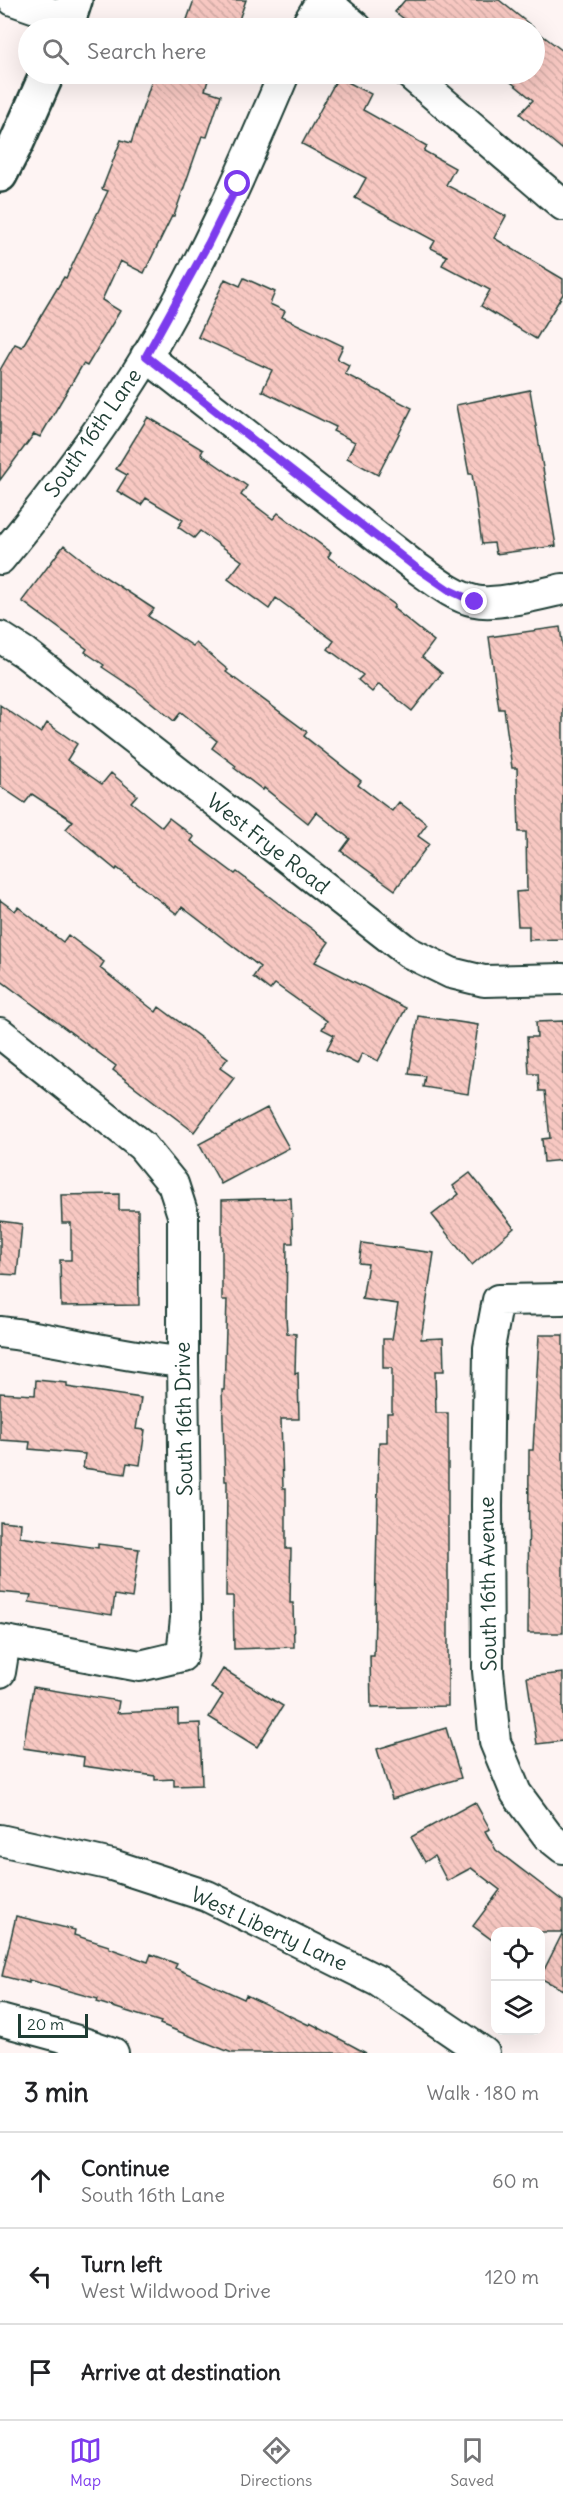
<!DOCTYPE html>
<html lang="en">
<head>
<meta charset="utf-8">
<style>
  :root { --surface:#fff; --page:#f6f6f6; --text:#202124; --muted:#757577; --line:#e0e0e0; --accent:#7c3aed }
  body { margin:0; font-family:Delius,sans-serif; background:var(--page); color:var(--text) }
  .controls { position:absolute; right:18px; bottom:18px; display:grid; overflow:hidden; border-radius:12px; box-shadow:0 6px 24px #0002 }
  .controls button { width:54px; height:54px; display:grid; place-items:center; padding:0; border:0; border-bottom:2px solid var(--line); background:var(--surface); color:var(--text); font:30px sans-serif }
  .scale { position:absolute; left:18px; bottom:15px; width:70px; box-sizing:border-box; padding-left:6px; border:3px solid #1f3d34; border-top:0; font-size:16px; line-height:21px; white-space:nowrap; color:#1f3d34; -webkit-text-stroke:4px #fff; paint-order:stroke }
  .stop { position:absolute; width:18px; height:18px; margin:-14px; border:4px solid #7c3aed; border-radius:50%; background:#fff }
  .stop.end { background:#7c3aed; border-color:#fff; box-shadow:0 2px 6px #0008 }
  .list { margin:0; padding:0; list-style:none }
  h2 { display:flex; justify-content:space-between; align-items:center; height:78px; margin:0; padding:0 24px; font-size:26px }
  h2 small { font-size:20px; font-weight:400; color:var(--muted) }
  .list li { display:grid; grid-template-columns:39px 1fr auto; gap:18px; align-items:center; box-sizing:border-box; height:96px; padding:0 24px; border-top:2px solid var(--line) }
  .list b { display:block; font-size:22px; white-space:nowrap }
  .list p { margin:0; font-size:20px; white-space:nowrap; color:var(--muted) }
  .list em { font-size:20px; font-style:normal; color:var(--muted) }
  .icon { flex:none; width:33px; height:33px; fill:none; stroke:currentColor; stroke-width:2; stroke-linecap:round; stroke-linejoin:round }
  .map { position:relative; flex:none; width:563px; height:2053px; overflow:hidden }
  .search { position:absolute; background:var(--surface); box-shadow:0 6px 24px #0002; left:18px; right:18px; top:18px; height:66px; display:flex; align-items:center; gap:15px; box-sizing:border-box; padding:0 21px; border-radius:33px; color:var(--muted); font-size:22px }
  .sheet { height:366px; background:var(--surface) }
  nav { display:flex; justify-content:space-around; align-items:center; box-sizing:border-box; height:84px; border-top:2px solid var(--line); background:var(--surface); font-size:16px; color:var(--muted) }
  nav a { display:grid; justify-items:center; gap:3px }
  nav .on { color:var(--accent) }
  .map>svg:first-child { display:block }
</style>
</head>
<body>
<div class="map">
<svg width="563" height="2053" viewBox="0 0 563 2053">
  <defs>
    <pattern id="building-back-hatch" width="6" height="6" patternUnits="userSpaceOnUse" patternTransform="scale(1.5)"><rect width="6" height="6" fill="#f8c8c2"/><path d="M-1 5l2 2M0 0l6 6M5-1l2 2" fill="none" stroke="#d4ada7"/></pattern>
  </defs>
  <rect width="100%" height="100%" fill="#fef4f3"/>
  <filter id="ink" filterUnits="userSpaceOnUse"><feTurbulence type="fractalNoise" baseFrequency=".0167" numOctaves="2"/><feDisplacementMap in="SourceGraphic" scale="12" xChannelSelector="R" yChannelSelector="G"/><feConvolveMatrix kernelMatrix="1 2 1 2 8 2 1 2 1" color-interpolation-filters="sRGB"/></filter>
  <g filter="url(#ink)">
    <path fill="url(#building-back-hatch)" stroke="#1f3d34" stroke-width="1.5" d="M 194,0 L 246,0 L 236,28 L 184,28 Z
      M 405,0 L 499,0 L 534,28 L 416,28 L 395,12 Z
      M 534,29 L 563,51 L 563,150 L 520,114 L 533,100 L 501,74 L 534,74 Z
      M 154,74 L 210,74 L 205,90 L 221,95 L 207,137 L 202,136 L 174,216 L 172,216 L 144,273 L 120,261 L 102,300 L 120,311 L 87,366 L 83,364 L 40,437 L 34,434 L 0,480 L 0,370 L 15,344 L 22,347 L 64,277 L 66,278 L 108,191 L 102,189 L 121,140 L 131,143 Z
      M 338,77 L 371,94 L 363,110 L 427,146 L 424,151 L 455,168 L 446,185 L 506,216 L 494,238 L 563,279 L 563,294 L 536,339 L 481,306 L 490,290 L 442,265 L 447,256 L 431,248 L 435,241 L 355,198 L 366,178 L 302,144 Z
      M 244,278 L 275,292 L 270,304 L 285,311 L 282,317 L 343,346 L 337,359 L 349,365 L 345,374 L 412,408 L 378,475 L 347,458 L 355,442 L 333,431 L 336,427 L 262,391 L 272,370 L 198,337 L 225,279 L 240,286 Z
      M 530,390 L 556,546 L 496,554 L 494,543 L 482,544 L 472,474 L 469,474 L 456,405 Z
      M 148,417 L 203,450 L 201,454 L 247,486 L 241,495 L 273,519 L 278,513 L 331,552 L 328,557 L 395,605 L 393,608 L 434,641 L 422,657 L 442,673 L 412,711 L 379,684 L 372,692 L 358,680 L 363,675 L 328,649 L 334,641 L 276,598 L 269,609 L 228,579 L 242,561 L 200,531 L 194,538 L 178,527 L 183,520 L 146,498 L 141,505 L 117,491 L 127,475 L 116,469 Z
      M 64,545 L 102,575 L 154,609 L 148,616 L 193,646 L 196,643 L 228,670 L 226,672 L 307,732 L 304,736 L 361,781 L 358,785 L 392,811 L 399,802 L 427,824 L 418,836 L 429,844 L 395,890 L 341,851 L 350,839 L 316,812 L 308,823 L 264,788 L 263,790 L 234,768 L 236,766 L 212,748 L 217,741 L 181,712 L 174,721 L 135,689 L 102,667 L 104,665 L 85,652 L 87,649 L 22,601 Z
      M 560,627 L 563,649 L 563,939 L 529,940 L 529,926 L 518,926 L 516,892 L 527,891 L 526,832 L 519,832 L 517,768 L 512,768 L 504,709 L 499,709 L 489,637 Z
      M 0,705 L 41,733 L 47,723 L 77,744 L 67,760 L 102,784 L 111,773 L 137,795 L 131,802 L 162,827 L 169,818 L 194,837 L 191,841 L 235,874 L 237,872 L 329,942 L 315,962 L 406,1008 L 378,1061 L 362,1053 L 357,1064 L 327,1049 L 334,1035 L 322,1029 L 327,1021 L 275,984 L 270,990 L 253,977 L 260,967 L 182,907 L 177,914 L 117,868 L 116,870 L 66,829 L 73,821 L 32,794 L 25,803 L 0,786 Z
      M 0,900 L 15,911 L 18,907 L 63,942 L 68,935 L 104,962 L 100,968 L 156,1012 L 159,1007 L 228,1058 L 220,1068 L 234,1078 L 194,1132 L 113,1070 L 116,1066 L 0,980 Z
      M 418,1016 L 478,1025 L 468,1094 L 423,1087 L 425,1076 L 409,1074 Z
      M 563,1021 L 563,1160 L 544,1162 L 542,1139 L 550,1138 L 545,1091 L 539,1091 L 538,1074 L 529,1074 L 527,1037 L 537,1037 L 536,1022 Z
      M 267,1108 L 289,1148 L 221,1184 L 199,1144 Z
      M 470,1173 L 514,1228 L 472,1265 L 432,1215 L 459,1194 L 453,1186 Z
      M 119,1194 L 119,1210 L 138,1210 L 139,1305 L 61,1306 L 60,1260 L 71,1260 L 71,1223 L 62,1223 L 61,1195 Z
      M 291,1198 L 293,1243 L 287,1243 L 286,1317 L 287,1333 L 296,1334 L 295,1373 L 298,1372 L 299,1419 L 281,1419 L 283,1488 L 286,1488 L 286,1549 L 291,1549 L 290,1603 L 293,1603 L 294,1647 L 234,1649 L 233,1596 L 226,1596 L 227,1481 L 225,1481 L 222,1390 L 224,1390 L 227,1300 L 222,1300 L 222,1200 Z
      M 0,1221 L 22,1224 L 17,1275 L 0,1274 Z
      M 362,1243 L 434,1253 L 421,1339 L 443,1338 L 444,1371 L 435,1371 L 436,1413 L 448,1413 L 448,1706 L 371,1708 L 370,1656 L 374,1656 L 379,1442 L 387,1442 L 387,1413 L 392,1413 L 392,1368 L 383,1368 L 383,1339 L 392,1339 L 398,1304 L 362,1299 L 368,1264 L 359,1263 Z
      M 539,1335 L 563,1335 L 563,1633 L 528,1633 L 529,1450 L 533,1450 Z
      M 36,1380 L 67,1383 L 67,1387 L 141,1398 L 136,1429 L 145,1430 L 140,1465 L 127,1463 L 125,1474 L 83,1468 L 85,1454 L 29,1449 L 30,1442 L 0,1440 L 0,1393 L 35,1395 Z
      M 0,1521 L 21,1523 L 20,1537 L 98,1548 L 98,1544 L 139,1549 L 132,1598 L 115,1595 L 112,1615 L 29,1602 L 31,1595 L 0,1592 Z
      M 223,1669 L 283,1706 L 257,1747 L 209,1717 L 223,1695 L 211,1688 Z
      M 563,1673 L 563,1741 L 537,1744 L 527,1677 Z
      M 33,1687 L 119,1701 L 117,1713 L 178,1710 L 178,1724 L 200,1723 L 202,1785 L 174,1786 L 174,1779 L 155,1780 L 155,1776 L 83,1766 L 84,1757 L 23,1748 Z
      M 446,1728 L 461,1778 L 392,1799 L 377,1749 Z
      M 475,1802 L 490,1829 L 485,1831 L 496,1850 L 563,1901 L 563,1932 L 495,1932 L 495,1942 L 473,1926 L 500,1890 L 471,1868 L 447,1881 L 434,1856 L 425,1862 L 411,1837 Z
      M 16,1916 L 75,1930 L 74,1935 L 109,1946 L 109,1948 L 148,1962 L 151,1954 L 177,1964 L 175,1968 L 244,1999 L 246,1995 L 309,2025 L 310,2023 L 366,2053 L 232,2053 L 160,2024 L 161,2022 L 97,2002 L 98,1999 L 29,1980 L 29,1983 L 2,1976 Z
      M 563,1932 L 563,1990 L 540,1978 Z"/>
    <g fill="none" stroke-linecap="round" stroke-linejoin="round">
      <g stroke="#1f3d34" stroke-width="34">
        <path id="minor" d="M 13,0 L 70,20
          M 324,0 L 357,28
          M 305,28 L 322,0
          M 410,74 L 563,205
          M 146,356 L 414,566 C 432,578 453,597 475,601 C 496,606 541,594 563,589
          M 0,559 C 52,496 104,427 147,356 C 201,266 243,171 284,74
          M 0,637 L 25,653 L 408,952 L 451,973 L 484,981 L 563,979
          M 0,1033 L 142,1146 L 173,1184 L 183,1215 L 183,1362 L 186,1618 L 182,1656 L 140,1666 L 0,1640
          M 563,1299 L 498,1300 L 489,1348 L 487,1505 L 488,1671 L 495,1742 L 516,1793 L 548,1836 L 563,1848
          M 0,1332 C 61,1339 121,1357 183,1362
          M 0,1672 L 5,1641
          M 0,1840 L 112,1865 L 207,1896 L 378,1981 L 484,2053
          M 0,2020 L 74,2040 L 113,2053"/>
      </g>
      <g stroke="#1f3d34" stroke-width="38">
        <path id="major" d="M 66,28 L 75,0
          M 0,175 L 17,142 L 47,74"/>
      </g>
      <use href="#minor" stroke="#fff" stroke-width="30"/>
      <use href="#major" stroke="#fff" stroke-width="33"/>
    </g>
  </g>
  <g fill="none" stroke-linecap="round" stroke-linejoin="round" filter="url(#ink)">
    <path stroke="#7c3aed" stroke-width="8" d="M 238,184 L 208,244 L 146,356 L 414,566 L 449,590 L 475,602"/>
  </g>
  <g text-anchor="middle" stroke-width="4.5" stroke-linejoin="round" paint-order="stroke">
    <g font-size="21" fill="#1f3d34" stroke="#fff">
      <text transform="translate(93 433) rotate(-55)" y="7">South 16th Lane</text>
      <text transform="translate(268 844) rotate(38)" y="7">West Frye Road</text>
      <text transform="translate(184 1419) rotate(-91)" y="7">South 16th Drive</text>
      <text transform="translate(488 1584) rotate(-91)" y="7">South 16th Avenue</text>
      <text transform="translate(269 1929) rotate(25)" y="7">West Liberty Lane</text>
    </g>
  </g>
</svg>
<div class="controls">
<button><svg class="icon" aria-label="locate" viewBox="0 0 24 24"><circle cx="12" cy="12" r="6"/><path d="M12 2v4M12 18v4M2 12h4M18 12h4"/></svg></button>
<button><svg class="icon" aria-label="layers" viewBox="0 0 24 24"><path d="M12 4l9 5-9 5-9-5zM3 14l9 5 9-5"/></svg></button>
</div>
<div class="scale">20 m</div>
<div class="stop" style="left:238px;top:184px"></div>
<div class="stop end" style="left:475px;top:602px"></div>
<div class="search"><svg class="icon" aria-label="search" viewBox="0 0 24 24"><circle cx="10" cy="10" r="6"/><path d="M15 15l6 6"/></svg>Search here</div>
</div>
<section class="sheet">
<h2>3 min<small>Walk · 180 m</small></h2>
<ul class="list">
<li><svg class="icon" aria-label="ahead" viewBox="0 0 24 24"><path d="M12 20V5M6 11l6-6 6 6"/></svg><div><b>Continue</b><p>South 16th Lane</p></div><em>60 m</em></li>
<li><svg class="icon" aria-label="left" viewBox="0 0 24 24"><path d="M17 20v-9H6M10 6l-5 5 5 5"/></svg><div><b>Turn left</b><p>West Wildwood Drive</p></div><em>120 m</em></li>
<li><svg class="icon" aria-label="arrive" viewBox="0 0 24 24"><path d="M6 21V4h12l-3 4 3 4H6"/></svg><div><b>Arrive at destination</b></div></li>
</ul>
</section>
<nav>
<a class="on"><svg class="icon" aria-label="map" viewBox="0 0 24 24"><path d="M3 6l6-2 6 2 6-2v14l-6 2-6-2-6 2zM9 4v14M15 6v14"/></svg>Map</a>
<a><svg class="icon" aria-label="directions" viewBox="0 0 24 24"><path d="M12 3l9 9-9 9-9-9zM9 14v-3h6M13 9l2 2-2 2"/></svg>Directions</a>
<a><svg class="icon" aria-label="saved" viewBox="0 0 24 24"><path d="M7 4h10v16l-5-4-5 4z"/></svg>Saved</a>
</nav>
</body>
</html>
